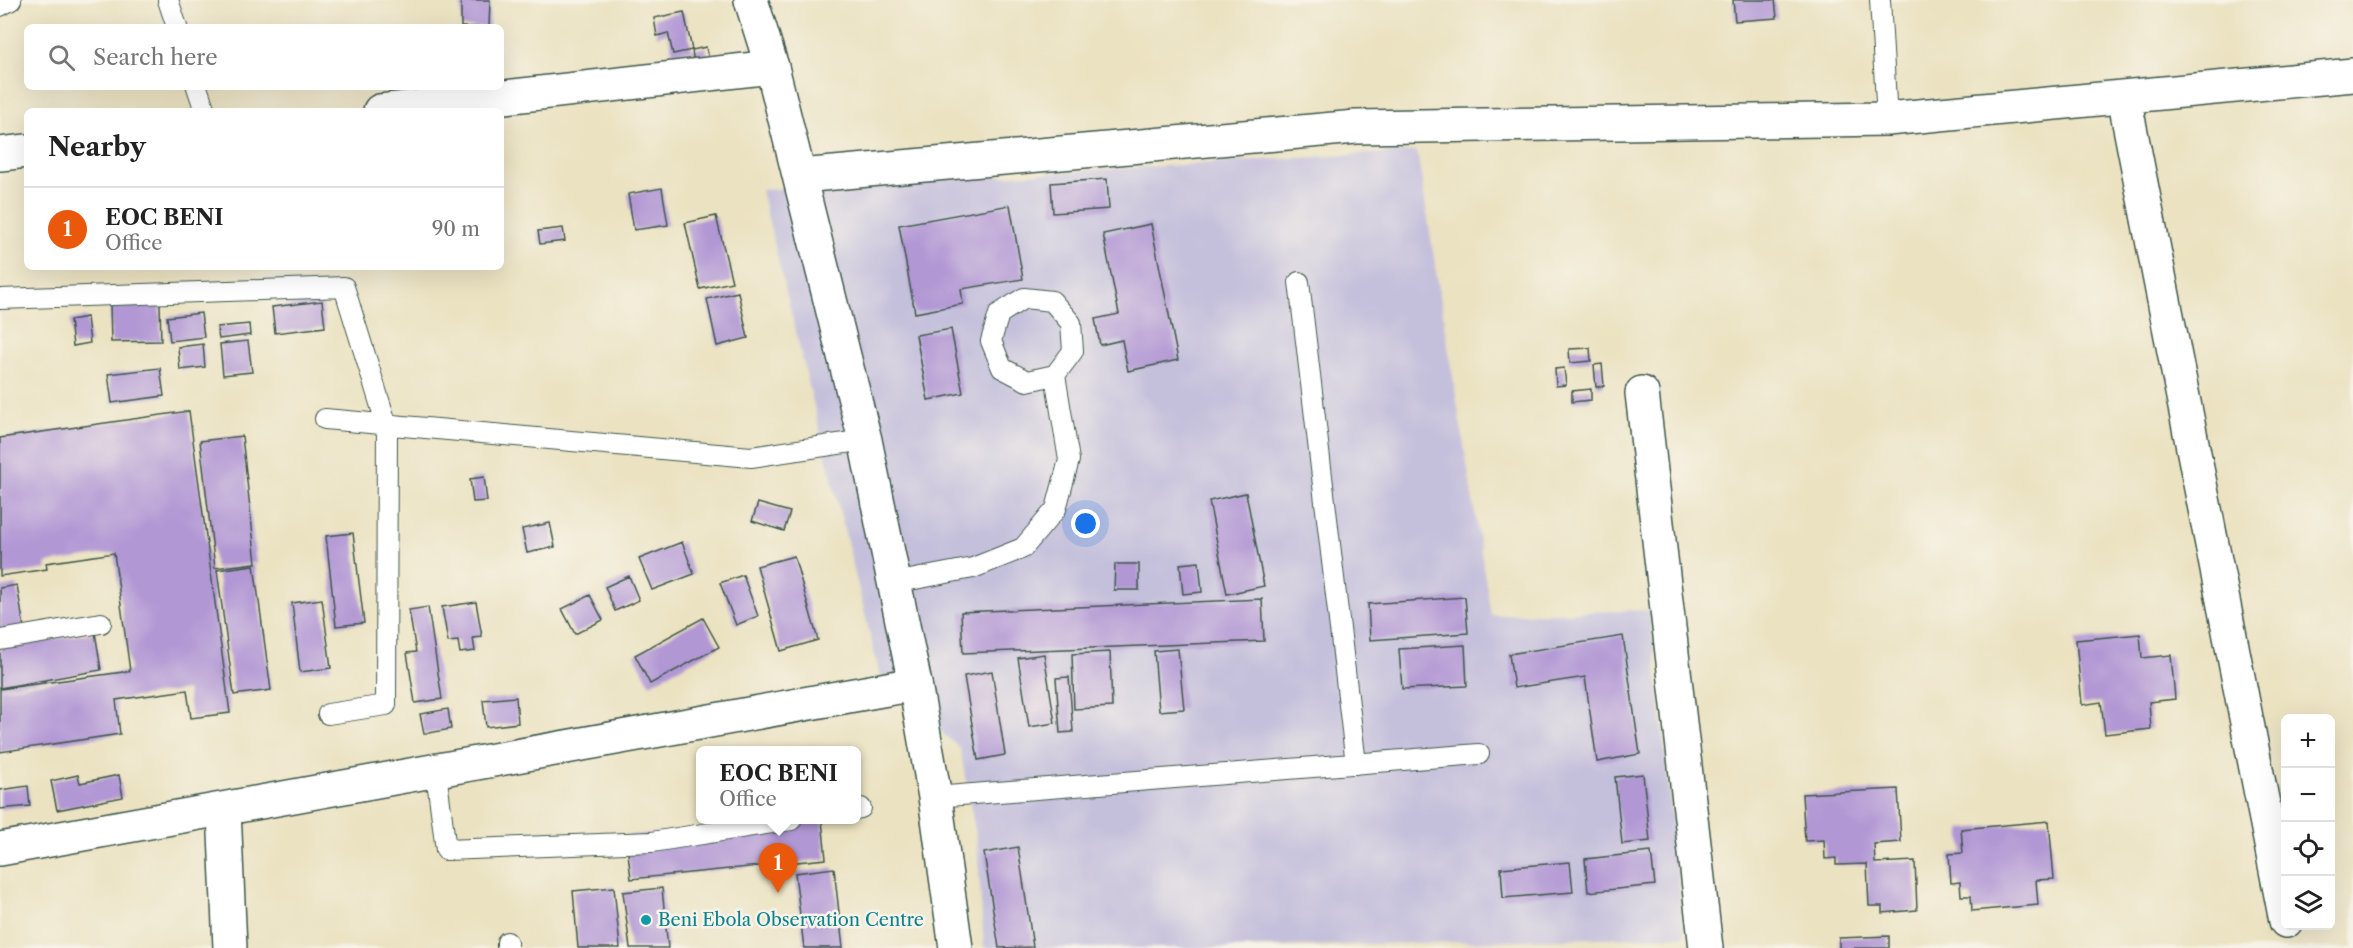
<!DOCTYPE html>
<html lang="en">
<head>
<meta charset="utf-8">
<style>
  :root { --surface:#fff; --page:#f6f6f6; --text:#222; --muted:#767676; --line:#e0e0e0; --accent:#ea580c }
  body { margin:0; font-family:"Libre Caslon Text",serif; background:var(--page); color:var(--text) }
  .controls { position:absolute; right:18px; bottom:18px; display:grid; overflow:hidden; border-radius:9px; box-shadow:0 6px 24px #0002 }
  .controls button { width:54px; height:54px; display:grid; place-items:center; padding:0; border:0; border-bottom:2px solid var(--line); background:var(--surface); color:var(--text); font:30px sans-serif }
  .you { position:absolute; left:1086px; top:524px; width:21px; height:21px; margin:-15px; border:4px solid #fff; border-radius:50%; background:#1a73e8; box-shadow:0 0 0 9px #1a73e833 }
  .badge { display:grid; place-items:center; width:39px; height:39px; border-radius:50%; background:var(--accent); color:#fff; font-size:20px; font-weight:700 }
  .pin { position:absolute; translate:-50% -50px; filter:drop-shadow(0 2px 3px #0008) }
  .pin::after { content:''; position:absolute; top:32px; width:21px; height:18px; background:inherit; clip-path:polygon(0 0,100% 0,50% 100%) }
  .popup { position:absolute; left:696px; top:746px; width:165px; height:78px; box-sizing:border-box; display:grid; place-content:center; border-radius:9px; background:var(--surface); filter:drop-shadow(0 2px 4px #0005); font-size:20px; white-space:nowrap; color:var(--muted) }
  .popup b { font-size:22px; color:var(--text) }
  .popup::after { content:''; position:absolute; left:50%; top:100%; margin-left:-12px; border:12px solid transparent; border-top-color:var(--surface) }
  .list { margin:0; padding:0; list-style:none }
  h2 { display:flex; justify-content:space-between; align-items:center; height:78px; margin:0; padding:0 24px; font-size:26px }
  h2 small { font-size:20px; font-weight:400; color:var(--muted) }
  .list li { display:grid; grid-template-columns:39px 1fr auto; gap:18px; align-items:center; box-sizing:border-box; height:84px; padding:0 24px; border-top:2px solid var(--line) }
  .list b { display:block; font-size:22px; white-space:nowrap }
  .list p { margin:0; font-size:20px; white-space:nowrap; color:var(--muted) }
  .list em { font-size:20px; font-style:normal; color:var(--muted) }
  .icon { flex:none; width:33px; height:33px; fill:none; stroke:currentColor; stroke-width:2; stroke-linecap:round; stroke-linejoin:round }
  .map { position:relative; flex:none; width:2353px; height:948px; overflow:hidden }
  .search { position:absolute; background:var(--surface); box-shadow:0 6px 24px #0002; left:24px; top:24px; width:480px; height:66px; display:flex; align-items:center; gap:15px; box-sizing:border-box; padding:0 21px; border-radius:9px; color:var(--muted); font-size:22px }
  .panel { position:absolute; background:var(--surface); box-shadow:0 6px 24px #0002; left:24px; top:108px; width:480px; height:162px; border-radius:9px }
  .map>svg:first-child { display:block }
</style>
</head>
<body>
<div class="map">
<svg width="2353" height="948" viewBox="0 0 2353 948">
  <rect width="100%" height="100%" fill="#f7f3e8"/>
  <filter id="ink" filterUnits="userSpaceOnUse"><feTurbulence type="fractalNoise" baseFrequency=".0167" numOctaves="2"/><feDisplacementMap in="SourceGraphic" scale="12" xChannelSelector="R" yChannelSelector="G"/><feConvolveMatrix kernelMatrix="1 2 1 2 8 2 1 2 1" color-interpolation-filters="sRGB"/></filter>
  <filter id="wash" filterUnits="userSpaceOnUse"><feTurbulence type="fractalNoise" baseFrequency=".008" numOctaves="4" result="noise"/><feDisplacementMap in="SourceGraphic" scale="24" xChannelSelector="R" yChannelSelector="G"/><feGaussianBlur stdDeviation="1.35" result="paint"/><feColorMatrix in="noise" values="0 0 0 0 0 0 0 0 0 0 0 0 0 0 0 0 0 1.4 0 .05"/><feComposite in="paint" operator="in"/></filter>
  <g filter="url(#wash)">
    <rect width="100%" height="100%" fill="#ebe2c1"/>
    <path fill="#c4c0db" d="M 1417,151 L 1491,615 L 1650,610 L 1684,936 L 1221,948 L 984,948 L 977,841 L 960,749 L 880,676 L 761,190 Z"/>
    <g id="blocks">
      <path fill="#b197d4" d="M 461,0 L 490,0 L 489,27 L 461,27 Z
        M 1733,0 L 1775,0 L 1777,18 L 1735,21 Z
        M 684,12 L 692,50 L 673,54 L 668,33 L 657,36 L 654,18 Z
        M 706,47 L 709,61 L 694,64 L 692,50 Z
        M 1107,179 L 1109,209 L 1053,213 L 1051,183 Z
        M 662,188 L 668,225 L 634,230 L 628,194 Z
        M 1010,205 L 1023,279 L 961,289 L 963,304 L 915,313 L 899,225 Z
        M 716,216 L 732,282 L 700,289 L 685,223 Z
        M 1151,224 L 1178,360 L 1128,371 L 1122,340 L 1100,345 L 1095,319 L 1119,314 L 1103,234 Z
        M 563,228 L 565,241 L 540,244 L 538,231 Z
        M 738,292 L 748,338 L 717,346 L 707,299 Z
        M 322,301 L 325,327 L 275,333 L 272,307 Z
        M 160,303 L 161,341 L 111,342 L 110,304 Z
        M 201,313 L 204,337 L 170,341 L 167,317 Z
        M 87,317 L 90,343 L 73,346 L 70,320 Z
        M 249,324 L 250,335 L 219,339 L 217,327 Z
        M 951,329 L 963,393 L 928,400 L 916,335 Z
        M 248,341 L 252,372 L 223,375 L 220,344 Z
        M 203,344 L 205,367 L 180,370 L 178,347 Z
        M 1590,348 L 1591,361 L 1570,363 L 1569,349 Z
        M 1602,364 L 1604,386 L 1596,387 L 1594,365 Z
        M 160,368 L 164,396 L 112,403 L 108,374 Z
        M 1564,368 L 1566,385 L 1556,386 L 1555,369 Z
        M 1591,389 L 1591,400 L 1572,402 L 1572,391 Z
        M 189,411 L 230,713 L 191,718 L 187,690 L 116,700 L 120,734 L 0,752 L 0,689 L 130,671 L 114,553 L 46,563 L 47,569 L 0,576 L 0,438 Z
        M 242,436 L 256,563 L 215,568 L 200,441 Z
        M 484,477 L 487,501 L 473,502 L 470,479 Z
        M 1246,493 L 1264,586 L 1227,594 L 1209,501 Z
        M 758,503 L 790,512 L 784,531 L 752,521 Z
        M 550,523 L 555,547 L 527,553 L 522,529 Z
        M 353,533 L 364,623 L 336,626 L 326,536 Z
        M 682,542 L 694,574 L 652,590 L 639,559 Z
        M 794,556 L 818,640 L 781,651 L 757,566 Z
        M 1199,562 L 1202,592 L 1183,594 L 1180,564 Z
        M 1115,564 L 1139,564 L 1139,590 L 1114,590 Z
        M 254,565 L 271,690 L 234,695 L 217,570 Z
        M 743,575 L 758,616 L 736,625 L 720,583 Z
        M 629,576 L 639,600 L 615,611 L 605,587 Z
        M 17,585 L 24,628 L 0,632 L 0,588 Z
        M 590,595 L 603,620 L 575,634 L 562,609 Z
        M 1465,597 L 1468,633 L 1370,640 L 1368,604 Z
        M 322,599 L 331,668 L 300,672 L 292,603 Z
        M 1262,599 L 1264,641 L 963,653 L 961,612 Z
        M 476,602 L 482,637 L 473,638 L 475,651 L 460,653 L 458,641 L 448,642 L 442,607 Z
        M 428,607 L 442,699 L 415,703 L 407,653 L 416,652 L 409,610 Z
        M 703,618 L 719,647 L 650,684 L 635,655 Z
        M 95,632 L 101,670 L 0,688 L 0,648 Z
        M 2140,634 L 2142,658 L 2171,655 L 2175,699 L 2149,702 L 2151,729 L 2105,734 L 2101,702 L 2082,705 L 2076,640 Z
        M 1623,636 L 1640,754 L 1597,762 L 1585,677 L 1514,688 L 1509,654 Z
        M 1465,645 L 1467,686 L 1402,689 L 1399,649 Z
        M 1178,649 L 1184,709 L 1159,711 L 1154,651 Z
        M 1110,652 L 1112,707 L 1074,709 L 1072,654 Z
        M 1044,654 L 1055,723 L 1029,727 L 1018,658 Z
        M 992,671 L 1005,755 L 978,760 L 964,676 Z
        M 1069,677 L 1073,732 L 1060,733 L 1056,678 Z
        M 516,697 L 518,723 L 486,727 L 483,700 Z
        M 448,709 L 451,729 L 424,734 L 420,714 Z
        M 1643,774 L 1650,841 L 1622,844 L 1615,777 Z
        M 78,775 L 80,783 L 119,775 L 123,797 L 57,810 L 51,781 Z
        M 28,786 L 30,806 L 0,809 L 0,790 Z
        M 1898,789 L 1901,842 L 1874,844 L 1875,863 L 1915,861 L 1917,910 L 1882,913 L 1882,906 L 1869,906 L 1867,864 L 1836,865 L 1836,858 L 1825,859 L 1824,840 L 1805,841 L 1802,794 Z
        M 785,820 L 822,820 L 826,859 L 631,879 L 626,836 Z
        M 2049,821 L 2054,879 L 2036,880 L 2038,905 L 1972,911 L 1971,896 L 1961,896 L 1960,882 L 1951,883 L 1949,854 L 1963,853 L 1961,829 Z
        M 1018,847 L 1033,947 L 999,948 L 984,853 Z
        M 1651,852 L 1655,885 L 1588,892 L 1585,859 Z
        M 1570,862 L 1573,892 L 1503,898 L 1501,868 Z
        M 834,868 L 843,948 L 804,948 L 795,873 Z
        M 614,887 L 620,948 L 578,948 L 573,891 Z
        M 662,888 L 668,948 L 630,948 L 623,892 Z
        M 1889,936 L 1889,948 L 1839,948 L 1839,938 Z"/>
    </g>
  </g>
  <g filter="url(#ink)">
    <use href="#blocks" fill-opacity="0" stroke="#3e5649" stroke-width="1.5"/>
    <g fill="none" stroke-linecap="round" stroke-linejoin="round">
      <g stroke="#3e5649" stroke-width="22">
        <path id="service" d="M 168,0 L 177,27
          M 1880,0 L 1887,119
          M 0,6 L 11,0
          M 197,87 L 205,111
          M 1299,282 L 1356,764
          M 1024,298 L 1052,301 L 1071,323 L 1073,351 L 1055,375 L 1027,381 L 1002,368 L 991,341 L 999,314 Z
          M 0,299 L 344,287 L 387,426 L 386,705 L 328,714
          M 325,419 L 751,457 L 865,440
          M 894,583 L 973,568 L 1023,548 L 1056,509 L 1069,460 L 1055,375
          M 0,640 L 101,623
          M 436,772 L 446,850 L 652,842 L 791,820
          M 935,797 L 1479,754
          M 856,809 L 861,808
          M 507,942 L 507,948"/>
      </g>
      <g stroke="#3e5649" stroke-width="36">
        <path id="minor" d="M 2124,97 L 2286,921
          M 380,111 L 772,67
          M 0,154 L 27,151
          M 800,176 L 1356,127 L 1887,119 L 2353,75
          M 1642,393 L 1706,948
          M 224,810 L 230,948
          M 0,849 L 915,684"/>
      </g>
      <g stroke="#3e5649" stroke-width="36">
        <path id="trunk" d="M 751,0 L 772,67 L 865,440 L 915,684 L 935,797 L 956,948"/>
      </g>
      <use href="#service" stroke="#fff" stroke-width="20"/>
      <use href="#minor" stroke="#fff" stroke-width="33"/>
      <use href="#trunk" stroke="#fff" stroke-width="33"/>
    </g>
  </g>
  <circle fill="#0f9aa8" stroke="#f7f3e8" stroke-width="2" cx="646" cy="920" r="6"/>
  <g text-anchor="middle" stroke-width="5" stroke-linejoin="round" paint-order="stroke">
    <g font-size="18" fill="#0d838f" stroke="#f7f3e8" text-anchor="start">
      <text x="658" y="926">Beni Ebola Observation Centre</text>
    </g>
  </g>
</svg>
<div class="controls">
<button>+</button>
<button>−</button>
<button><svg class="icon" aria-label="locate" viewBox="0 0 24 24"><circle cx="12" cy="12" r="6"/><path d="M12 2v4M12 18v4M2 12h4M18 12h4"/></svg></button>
<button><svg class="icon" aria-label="layers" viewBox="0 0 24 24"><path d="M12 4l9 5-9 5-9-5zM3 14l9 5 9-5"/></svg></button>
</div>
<div class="you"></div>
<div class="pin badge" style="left:778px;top:893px">1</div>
<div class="popup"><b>EOC BENI</b>Office</div>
<div class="search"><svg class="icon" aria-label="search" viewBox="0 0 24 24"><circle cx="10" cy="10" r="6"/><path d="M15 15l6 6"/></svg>Search here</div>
<section class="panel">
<h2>Nearby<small></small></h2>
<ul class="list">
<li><span class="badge">1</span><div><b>EOC BENI</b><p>Office</p></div><em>90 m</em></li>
</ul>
</section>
</div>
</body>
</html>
